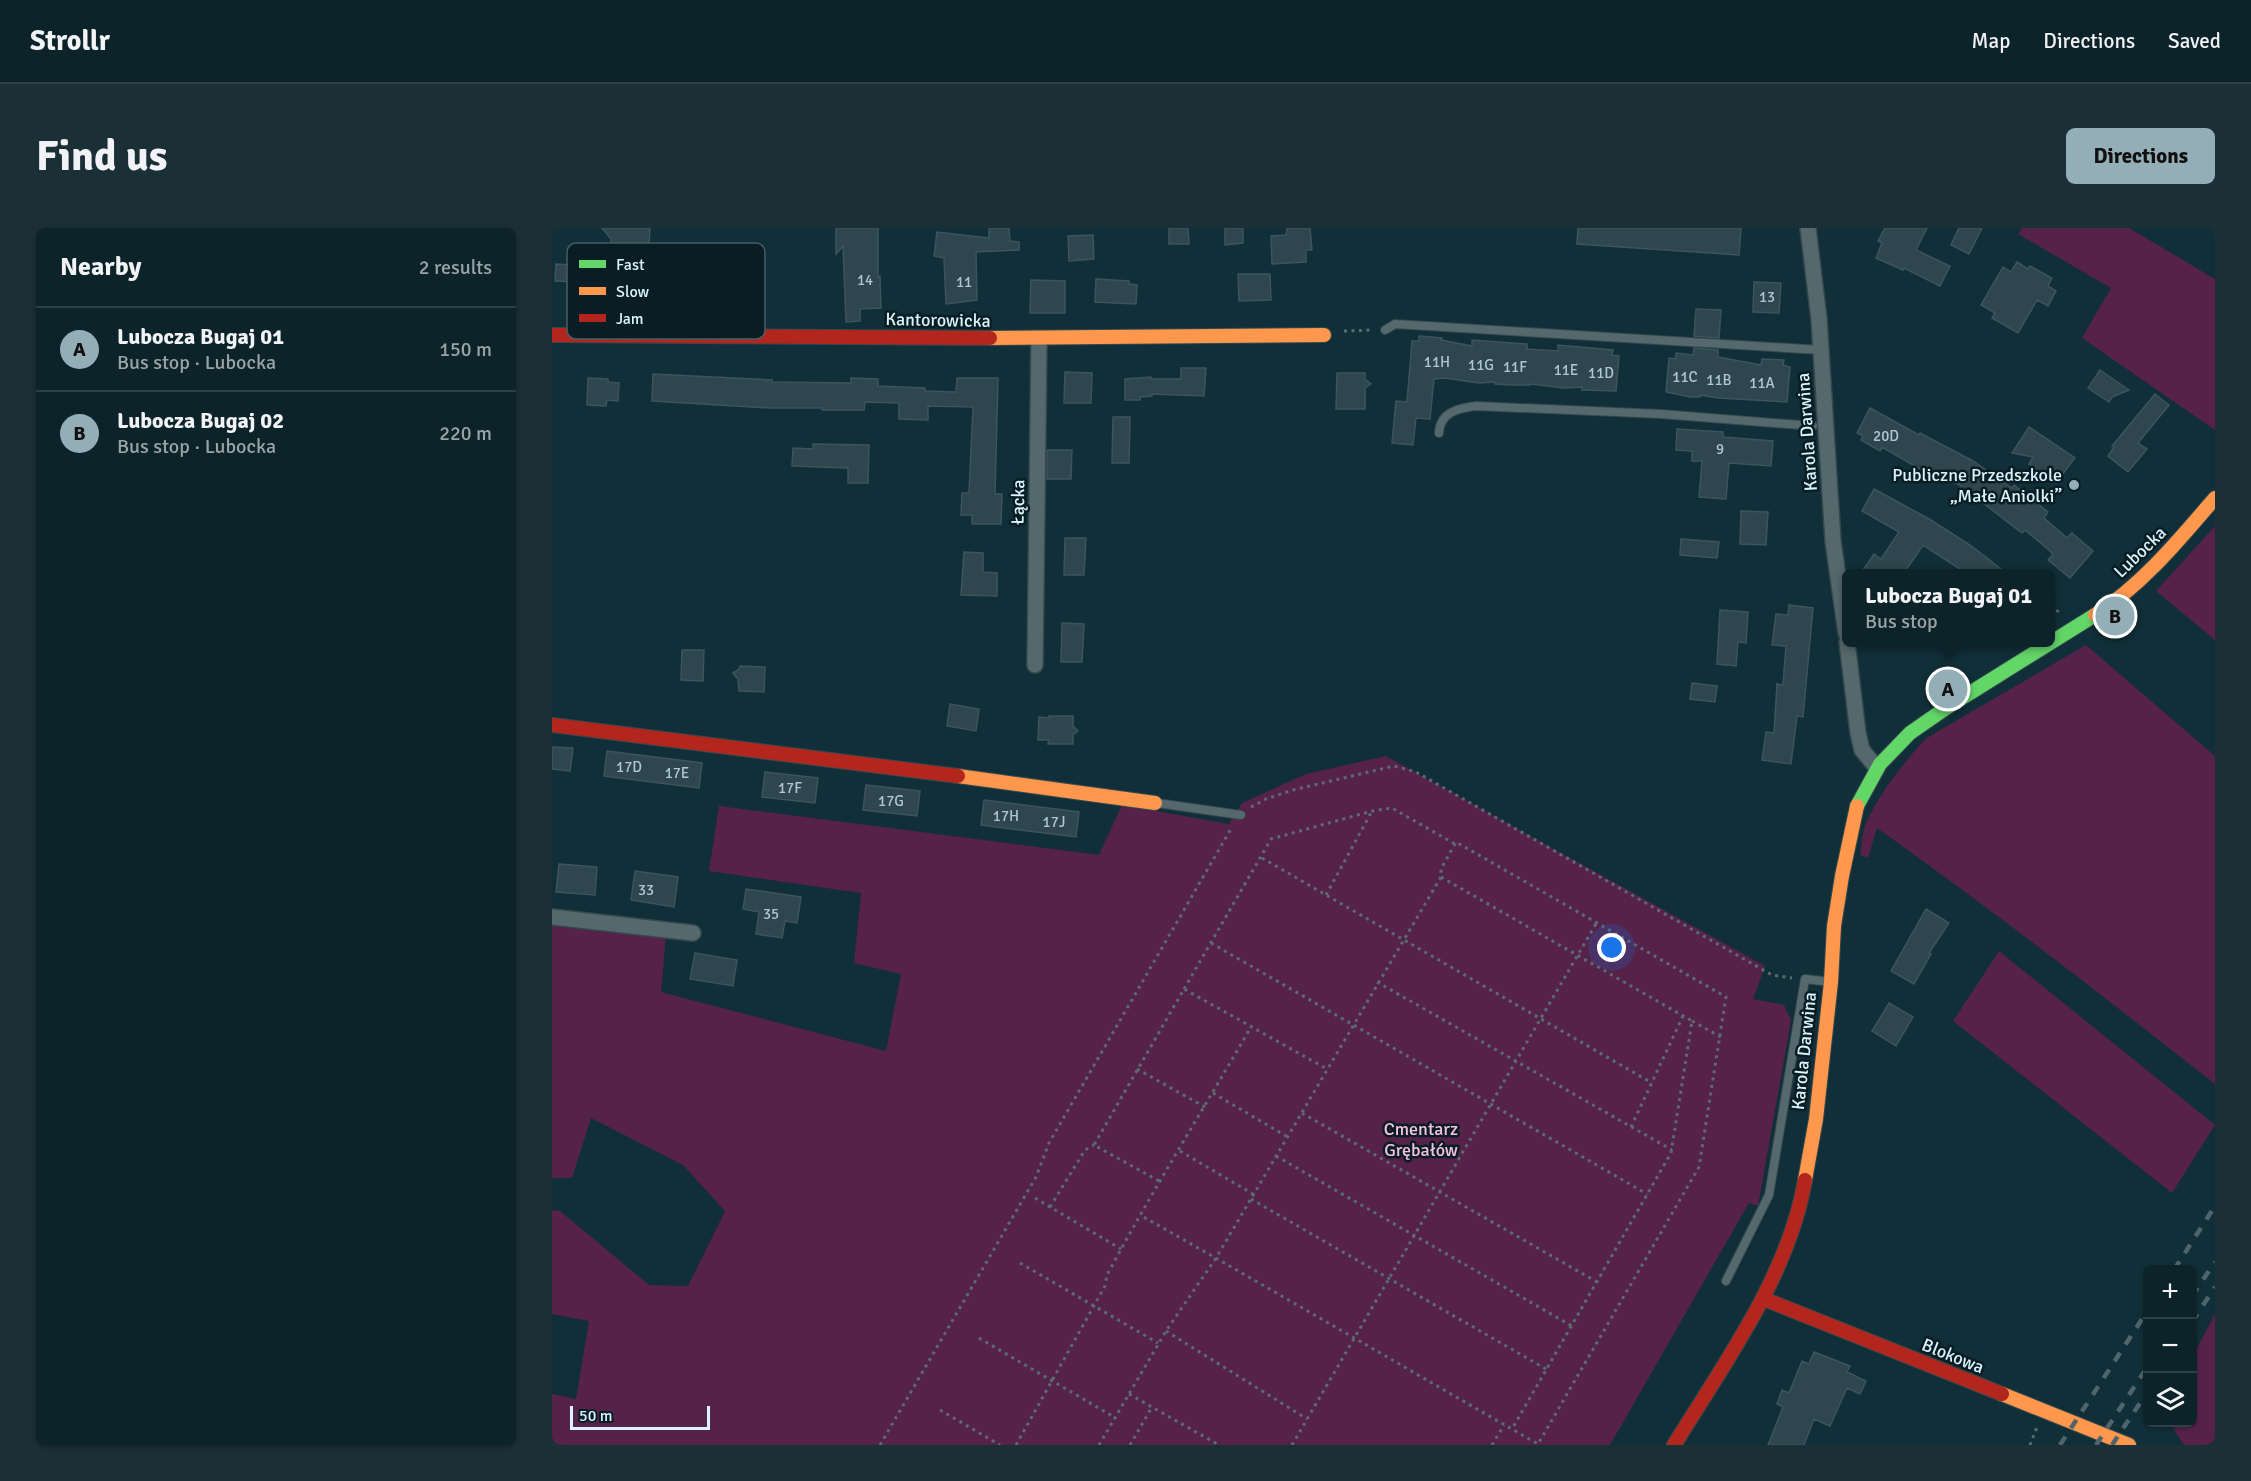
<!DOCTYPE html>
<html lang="en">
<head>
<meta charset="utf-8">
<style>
  :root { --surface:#0d232a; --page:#1b2f36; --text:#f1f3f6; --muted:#9aa4a8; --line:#2d4047; --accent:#94aeb7 }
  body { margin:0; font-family:Signika,sans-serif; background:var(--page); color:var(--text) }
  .controls { position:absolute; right:18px; bottom:18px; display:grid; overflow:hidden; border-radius:9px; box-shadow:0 2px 4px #0004 }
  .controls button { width:54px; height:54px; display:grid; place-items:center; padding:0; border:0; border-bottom:2px solid var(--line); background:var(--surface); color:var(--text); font:30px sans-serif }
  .scale { position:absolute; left:18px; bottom:15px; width:140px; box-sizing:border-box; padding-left:6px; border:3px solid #daf3fc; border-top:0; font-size:16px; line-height:21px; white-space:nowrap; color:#daf3fc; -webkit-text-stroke:4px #091d24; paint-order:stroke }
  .you { position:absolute; left:1060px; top:720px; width:21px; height:21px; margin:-15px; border:4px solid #fff; border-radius:50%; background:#1a73e8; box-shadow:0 0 0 9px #1a73e833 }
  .badge { display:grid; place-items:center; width:39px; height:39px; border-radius:50%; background:var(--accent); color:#111; font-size:20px; font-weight:700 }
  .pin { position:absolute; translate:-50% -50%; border:3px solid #fff; box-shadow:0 2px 6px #0006 }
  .popup { position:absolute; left:1290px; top:341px; width:213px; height:78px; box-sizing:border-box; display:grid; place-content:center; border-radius:9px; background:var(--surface); filter:drop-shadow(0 2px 4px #0005); font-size:20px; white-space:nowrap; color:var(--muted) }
  .popup b { font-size:22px; color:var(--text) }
  .popup::after { content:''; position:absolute; left:50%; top:100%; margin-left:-12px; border:12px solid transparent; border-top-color:var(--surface) }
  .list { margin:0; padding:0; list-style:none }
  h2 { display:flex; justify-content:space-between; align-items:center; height:78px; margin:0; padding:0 24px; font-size:26px }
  h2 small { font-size:20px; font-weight:400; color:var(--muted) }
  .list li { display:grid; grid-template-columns:39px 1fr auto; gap:18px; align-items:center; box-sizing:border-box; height:84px; padding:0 24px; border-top:2px solid var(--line) }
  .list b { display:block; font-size:22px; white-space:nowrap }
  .list p { margin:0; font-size:20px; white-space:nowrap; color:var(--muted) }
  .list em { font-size:20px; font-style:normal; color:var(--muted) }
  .icon { flex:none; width:33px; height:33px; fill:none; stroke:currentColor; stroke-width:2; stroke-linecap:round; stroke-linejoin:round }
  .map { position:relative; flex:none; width:1663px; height:1217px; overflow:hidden; border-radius:9px }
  header { display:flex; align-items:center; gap:36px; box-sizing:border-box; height:84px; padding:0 30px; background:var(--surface); border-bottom:2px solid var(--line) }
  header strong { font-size:28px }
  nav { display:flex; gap:33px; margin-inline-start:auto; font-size:21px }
  .intro { display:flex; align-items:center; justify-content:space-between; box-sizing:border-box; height:144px; padding:0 36px }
  h1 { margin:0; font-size:42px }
  .button { padding:15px 27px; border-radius:9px; background:var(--accent); color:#111; font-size:21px; font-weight:700 }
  main { display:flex; gap:36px; padding:0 36px }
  aside { flex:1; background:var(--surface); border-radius:9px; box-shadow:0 2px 4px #0004 }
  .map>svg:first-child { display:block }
</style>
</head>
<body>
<header>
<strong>Strollr</strong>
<nav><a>Map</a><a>Directions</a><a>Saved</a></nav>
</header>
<div class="intro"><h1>Find us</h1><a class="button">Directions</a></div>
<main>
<aside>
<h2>Nearby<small>2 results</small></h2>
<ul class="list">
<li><span class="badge">A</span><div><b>Lubocza Bugaj 01</b><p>Bus stop · Lubocka</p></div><em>150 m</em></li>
<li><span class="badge">B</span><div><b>Lubocza Bugaj 02</b><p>Bus stop · Lubocka</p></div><em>220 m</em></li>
</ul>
</aside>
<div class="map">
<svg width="1663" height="1217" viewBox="0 0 1663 1217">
  <rect width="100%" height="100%" fill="#112f38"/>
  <path fill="#562249" d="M 1470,0 L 1577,0 L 1663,51 L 1663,202 L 1530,110 L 1559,60 L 1466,6 Z
    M 1663,298 L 1663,412 L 1604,363 Z
    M 1534,417 L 1663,528 L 1663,856 C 1552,769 1441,682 1325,600 L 1316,630 L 1308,627 C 1310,617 1310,604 1314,595 C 1328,564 1351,536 1373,511 Z
    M 834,528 L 1213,738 L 1201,771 L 1232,777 L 1239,792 L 1206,978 L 1197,975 L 1058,1217 L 0,1217 L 0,1166 L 24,1171 L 37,1093 L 0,1086 L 0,982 L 8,983 L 97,1057 L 136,1058 L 173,983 L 131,937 L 39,890 L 20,950 L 0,950 L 0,694 L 114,707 L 109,764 L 334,823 L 349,746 L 302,735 L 309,665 L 157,643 L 167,578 L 547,627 L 570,577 L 677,596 L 690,575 L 754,546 Z
    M 1447,723 L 1663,897 L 1620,965 L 1401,793 Z
    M 1663,1086 L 1663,1217 L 1632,1217 L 1619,1197 L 1619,1195 L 1640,1194 L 1641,1128 Z"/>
  <path fill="#2e464d" stroke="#3e545c" stroke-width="1.5" d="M 50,0 L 98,0 L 97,18 L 83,18 L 83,22 L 59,21 L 59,11 Z
    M 284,0 L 326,0 L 326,49 L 328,48 L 329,80 L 308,81 L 308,93 L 294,94 L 291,18 L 284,26 Z
    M 437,0 L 457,0 L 458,13 L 467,14 L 467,22 L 424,24 L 425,72 L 394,76 L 392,30 L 382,28 L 385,4 L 437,10 Z
    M 617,0 L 636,0 L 637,16 L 617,16 Z
    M 673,0 L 691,0 L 691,15 L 673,17 Z
    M 735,0 L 758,0 L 760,22 L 754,22 L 754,34 L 720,36 L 719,8 L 734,7 Z
    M 1026,0 L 1189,0 L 1187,27 L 1025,16 Z
    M 1333,0 L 1375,0 L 1364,22 L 1398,38 L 1388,58 L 1352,40 L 1351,42 L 1324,30 L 1330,15 L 1326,13 Z
    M 1407,0 L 1430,0 L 1417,26 L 1399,17 Z
    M 541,7 L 542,31 L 517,33 L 516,8 Z
    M 1465,34 L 1476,41 L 1478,38 L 1500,50 L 1496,58 L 1504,63 L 1496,78 L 1485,72 L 1466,105 L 1440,90 L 1443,85 L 1429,77 L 1451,39 L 1459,44 Z
    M 4,36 L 32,38 L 30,54 L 3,53 Z
    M 161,40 L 186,41 L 186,83 L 160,82 Z
    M 686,46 L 718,46 L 719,72 L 687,73 Z
    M 544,51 L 577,53 L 577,56 L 585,57 L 584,76 L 543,74 Z
    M 479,52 L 513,53 L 513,85 L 478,85 Z
    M 1202,54 L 1229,55 L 1227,85 L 1201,84 Z
    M 1144,81 L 1169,82 L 1167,110 L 1142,108 Z
    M 867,108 L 890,110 L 889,112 L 920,118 L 920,112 L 975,116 L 975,121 L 1006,123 L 1006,117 L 1061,122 L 1060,127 L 1067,128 L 1064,163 L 1030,162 L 1030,159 L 1012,160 L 979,156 L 978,157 L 962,157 L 943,156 L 943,154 L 927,155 L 893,150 L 882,151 L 878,191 L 864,190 L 861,217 L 840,215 L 844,173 L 855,174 L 860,113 L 867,113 Z
    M 1142,120 L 1166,122 L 1166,129 L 1209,137 L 1210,131 L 1232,132 L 1231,137 L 1238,139 L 1235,174 L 1166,170 L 1148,167 L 1148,169 L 1138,169 L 1114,164 L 1117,130 L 1124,131 L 1124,125 L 1141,127 Z
    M 629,140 L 654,140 L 652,168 L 600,166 L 600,168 L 588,169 L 588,172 L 573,172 L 573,151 L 599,149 L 599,151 L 629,151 Z
    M 1548,142 L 1577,162 L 1560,169 L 1557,174 L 1536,160 Z
    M 513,144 L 540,145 L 539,175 L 512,175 Z
    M 785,145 L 813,145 L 813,151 L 819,156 L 813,160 L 813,181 L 784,181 Z
    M 101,146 L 220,152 L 220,154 L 299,155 L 299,150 L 326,151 L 326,158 L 373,160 L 373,163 L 404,164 L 405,150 L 446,150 L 443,266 L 450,266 L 449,296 L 420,296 L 420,287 L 409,287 L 410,265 L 417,265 L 421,179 L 376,178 L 376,192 L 347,191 L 347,175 L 313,174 L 312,182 L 270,182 L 270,180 L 218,180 L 100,173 Z
    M 36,150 L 56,151 L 56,154 L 67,155 L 66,173 L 55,172 L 54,178 L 35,177 Z
    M 1603,166 L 1617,177 L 1586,215 L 1595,221 L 1576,244 L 1556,228 L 1562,219 L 1560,218 Z
    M 1318,180 L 1367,207 L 1368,205 L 1421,233 L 1460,260 L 1462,257 L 1496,284 L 1492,290 L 1515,310 L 1520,305 L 1541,323 L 1518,350 L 1496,332 L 1501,327 L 1498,323 L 1473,302 L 1470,305 L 1427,272 L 1424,275 L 1406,263 L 1409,258 L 1380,243 L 1378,247 L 1330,219 L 1328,223 L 1309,212 L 1311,208 L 1305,205 Z
    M 561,189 L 578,189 L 577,235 L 560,235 Z
    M 1477,199 L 1523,230 L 1504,255 L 1477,236 L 1481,229 L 1460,225 Z
    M 1125,201 L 1171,204 L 1171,209 L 1221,213 L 1219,238 L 1177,235 L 1174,271 L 1147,269 L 1150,233 L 1140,233 L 1140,223 L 1124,222 Z
    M 261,216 L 317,217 L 316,255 L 296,255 L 296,240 L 240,238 L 241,220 L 261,221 Z
    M 495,222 L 520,222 L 519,251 L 495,251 Z
    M 1322,261 L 1379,292 L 1421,319 L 1454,345 L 1414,345 L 1371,317 L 1352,345 L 1309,345 L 1322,326 L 1329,331 L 1347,304 L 1310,283 Z
    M 1189,283 L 1216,284 L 1214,317 L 1188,316 Z
    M 513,310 L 534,310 L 532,347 L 512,347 Z
    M 1129,311 L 1167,314 L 1165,330 L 1128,327 Z
    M 412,324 L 431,325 L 431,344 L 445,345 L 445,368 L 409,367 Z
    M 1237,377 L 1261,380 L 1251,489 L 1245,488 L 1239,536 L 1210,532 L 1214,504 L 1222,505 L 1225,456 L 1231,457 L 1234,418 L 1220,417 L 1224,386 L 1236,387 Z
    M 1168,382 L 1196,384 L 1194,415 L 1186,414 L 1184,438 L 1165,436 Z
    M 510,395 L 532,396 L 530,434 L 509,434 Z
    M 130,422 L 152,422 L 151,453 L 129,452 Z
    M 188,438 L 213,439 L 212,464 L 187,463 L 186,451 L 181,445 L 187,441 Z
    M 1140,455 L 1165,458 L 1163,474 L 1138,471 Z
    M 398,476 L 427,481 L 424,503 L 395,498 Z
    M 497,488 L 521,488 L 521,498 L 526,503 L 521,507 L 521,516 L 496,516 L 497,512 L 486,512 L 487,489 L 497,490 Z
    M 0,519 L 21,520 L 18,543 L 0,541 Z
    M 55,523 L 150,535 L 147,560 L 52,548 Z
    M 213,544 L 266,550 L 263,575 L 210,569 Z
    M 314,557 L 368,563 L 365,588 L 311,582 Z
    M 432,572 L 527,584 L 524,609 L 429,597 Z
    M 7,636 L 45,639 L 43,667 L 4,664 Z
    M 83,643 L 126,649 L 122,679 L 79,672 Z
    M 194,661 L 249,669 L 245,695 L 233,693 L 230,710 L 204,706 L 207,684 L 191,681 Z
    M 1374,681 L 1397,695 L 1377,725 L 1379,726 L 1362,756 L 1339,743 Z
    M 143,725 L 185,732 L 181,758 L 138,751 Z
    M 1337,775 L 1361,789 L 1344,818 L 1320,803 Z
    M 1262,1124 L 1298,1138 L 1295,1144 L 1314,1153 L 1308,1166 L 1295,1160 L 1278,1198 L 1262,1191 L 1252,1217 L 1216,1217 L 1231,1179 L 1225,1176 L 1230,1162 L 1237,1165 L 1250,1133 L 1257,1136 Z"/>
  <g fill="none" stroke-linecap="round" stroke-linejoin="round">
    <g stroke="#34484e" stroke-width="10">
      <path id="lane" d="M 833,102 L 843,96 L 1269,122
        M 887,205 C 888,184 907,180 924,178 L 1109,186 L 1261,198
        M 605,575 L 689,587
        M 1174,1053 L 1217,967 L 1253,751 L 1279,754"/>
    </g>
    <g stroke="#34484e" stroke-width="18">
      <path id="street" d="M 1256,0 L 1267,91 L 1281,313 L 1294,405
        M 1295,414 L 1306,505 L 1310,522 L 1325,540
        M 483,437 L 487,111
        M 0,689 L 141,705"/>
    </g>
    <g stroke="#34484e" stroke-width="16">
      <path id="fast" d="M 1305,578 L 1328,536 L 1358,505 L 1394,480 L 1543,387"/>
    </g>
    <g stroke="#34484e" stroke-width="16">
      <path id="slow" d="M 438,110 L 772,107
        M 1543,387 C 1590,357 1627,312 1663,270
        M 406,548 L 603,575
        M 1253,952 L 1264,891 L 1279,754 L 1282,698 L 1290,648 L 1305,578
        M 1450,1166 L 1577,1217"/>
    </g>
    <g stroke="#34484e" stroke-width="16">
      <path id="jam" d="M 0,107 L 438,110
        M 0,497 L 406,548
        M 1212,1071 L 1450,1166
        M 1122,1217 C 1172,1136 1237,1047 1253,952"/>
    </g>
    <path stroke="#5a6c72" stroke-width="3" stroke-dasharray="3 4.5" stroke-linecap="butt" d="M 792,103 L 821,102
      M 1498,388 L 1507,382
      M 699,579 L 714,571 L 741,562 L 842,538 L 864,544 L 1220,747 L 1240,750
      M 710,630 L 1100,855
      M 889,649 L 1140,793 L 1119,925 L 960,1201
      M 774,667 L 820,583
      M 659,715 L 1095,966
      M 825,754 L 1120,922
      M 632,761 L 719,611 L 820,583 L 840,580 L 903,616
      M 1140,793 L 1169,809
      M 585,841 L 653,879
      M 661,865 L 734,908
      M 750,885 L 1045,1054
      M 1079,899 L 1131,788
      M 628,923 L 701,966
      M 724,928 L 1020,1098
      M 607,953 L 542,917 L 632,761 L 775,841
      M 483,970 L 569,1021
      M 699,971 L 994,1141
      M 498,979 L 533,922 L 542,917
      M 468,1035 L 606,1115
      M 614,1103 L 755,1191
      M 427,1110 L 562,1189
      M 577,1166 L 667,1217
      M 388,1182 L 448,1217
      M 328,1217 L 484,949 L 497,915 L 680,599
      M 464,1217 L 553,1058 L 555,1047 C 600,963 651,882 699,799
      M 547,1217 L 614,1103 L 664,1030 L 889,649 L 889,641 L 904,614 L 1174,769 L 1147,939 L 986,1216 C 853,1140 721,1062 588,987
      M 578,1217 L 600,1179
      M 740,1217 L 1045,694
      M 940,1217 L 952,1197
      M 1478,1217 L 1485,1199"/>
    <use href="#lane" stroke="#55686e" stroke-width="8"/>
    <use href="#street" stroke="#55686e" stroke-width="15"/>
    <use href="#fast" stroke="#63d668" stroke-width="14"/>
    <use href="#slow" stroke="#ff974d" stroke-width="14"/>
    <use href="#jam" stroke="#b3261e" stroke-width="14"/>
    <path stroke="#50656b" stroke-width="4.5" stroke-dasharray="10 10" stroke-linecap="butt" d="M 1622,1042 L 1663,978
      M 1640,1068 L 1663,1034
      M 1640,1094 L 1663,1059
      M 1508,1217 L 1596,1082
      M 1544,1217 L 1596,1138
      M 1560,1217 L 1596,1163"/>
  </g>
  <circle fill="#94aeb7" stroke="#091d24" stroke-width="2" cx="1522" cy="257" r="6"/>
  <g text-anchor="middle" stroke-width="5" stroke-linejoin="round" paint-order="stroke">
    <g font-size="15" fill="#afc8d0">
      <text x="313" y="57">14</text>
      <text x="412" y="59">11</text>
      <text x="1215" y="74">13</text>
      <text x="885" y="139">11H</text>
      <text x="929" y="142">11G</text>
      <text x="963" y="144">11F</text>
      <text x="1014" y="147">11E</text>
      <text x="1049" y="150">11D</text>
      <text x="1133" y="154">11C</text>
      <text x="1167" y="157">11B</text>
      <text x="1210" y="160">11A</text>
      <text x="1334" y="213">20D</text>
      <text x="1168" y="226">9</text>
      <text x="77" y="544">17D</text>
      <text x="125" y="550">17E</text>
      <text x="238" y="565">17F</text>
      <text x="339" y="578">17G</text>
      <text x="454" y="593">17H</text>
      <text x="502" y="599">17J</text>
      <text x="94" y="667">33</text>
      <text x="219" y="691">35</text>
    </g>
    <g font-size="18" fill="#daf3fc" stroke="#091d24">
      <text transform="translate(386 92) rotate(1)" y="6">Kantorowicka</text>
      <text transform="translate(1255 204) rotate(-94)" y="6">Karola Darwina</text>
      <text transform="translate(466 274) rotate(-89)" y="6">Łącka</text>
      <text transform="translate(1588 324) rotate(-44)" y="6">Lubocka</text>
      <text transform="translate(1252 823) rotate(-84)" y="6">Karola Darwina</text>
      <text transform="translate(1401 1128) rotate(22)" y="6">Blokowa</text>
    </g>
    <g font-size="18" fill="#daf3fc" stroke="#091d24" text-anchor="end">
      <text x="1510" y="253">Publiczne Przedszkole<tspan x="1510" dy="21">„Małe Aniolki”</tspan></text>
    </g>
    <g font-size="18" fill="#f7c2e1" stroke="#091d24">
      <text x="869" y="907">Cmentarz<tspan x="869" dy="21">Grębałów</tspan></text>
    </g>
  </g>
  <rect x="15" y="15" width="198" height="96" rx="9" fill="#091d24" stroke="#485d65" stroke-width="1.5"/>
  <rect x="27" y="32" width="27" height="8" fill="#63d668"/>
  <rect x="27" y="59" width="27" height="8" fill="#ff974d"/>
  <rect x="27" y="86" width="27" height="8" fill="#b3261e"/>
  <g font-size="16" fill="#daf3fc">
    <text x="64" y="42">Fast</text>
    <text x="64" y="69">Slow</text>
    <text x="64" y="96">Jam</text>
  </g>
</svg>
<div class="controls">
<button>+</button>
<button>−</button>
<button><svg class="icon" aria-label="layers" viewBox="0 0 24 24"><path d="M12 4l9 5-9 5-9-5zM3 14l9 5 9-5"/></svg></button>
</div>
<div class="scale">50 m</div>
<div class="you"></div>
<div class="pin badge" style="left:1396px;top:461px">A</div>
<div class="popup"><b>Lubocza Bugaj 01</b>Bus stop</div>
<div class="pin badge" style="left:1563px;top:388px">B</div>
</div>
</main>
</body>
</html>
